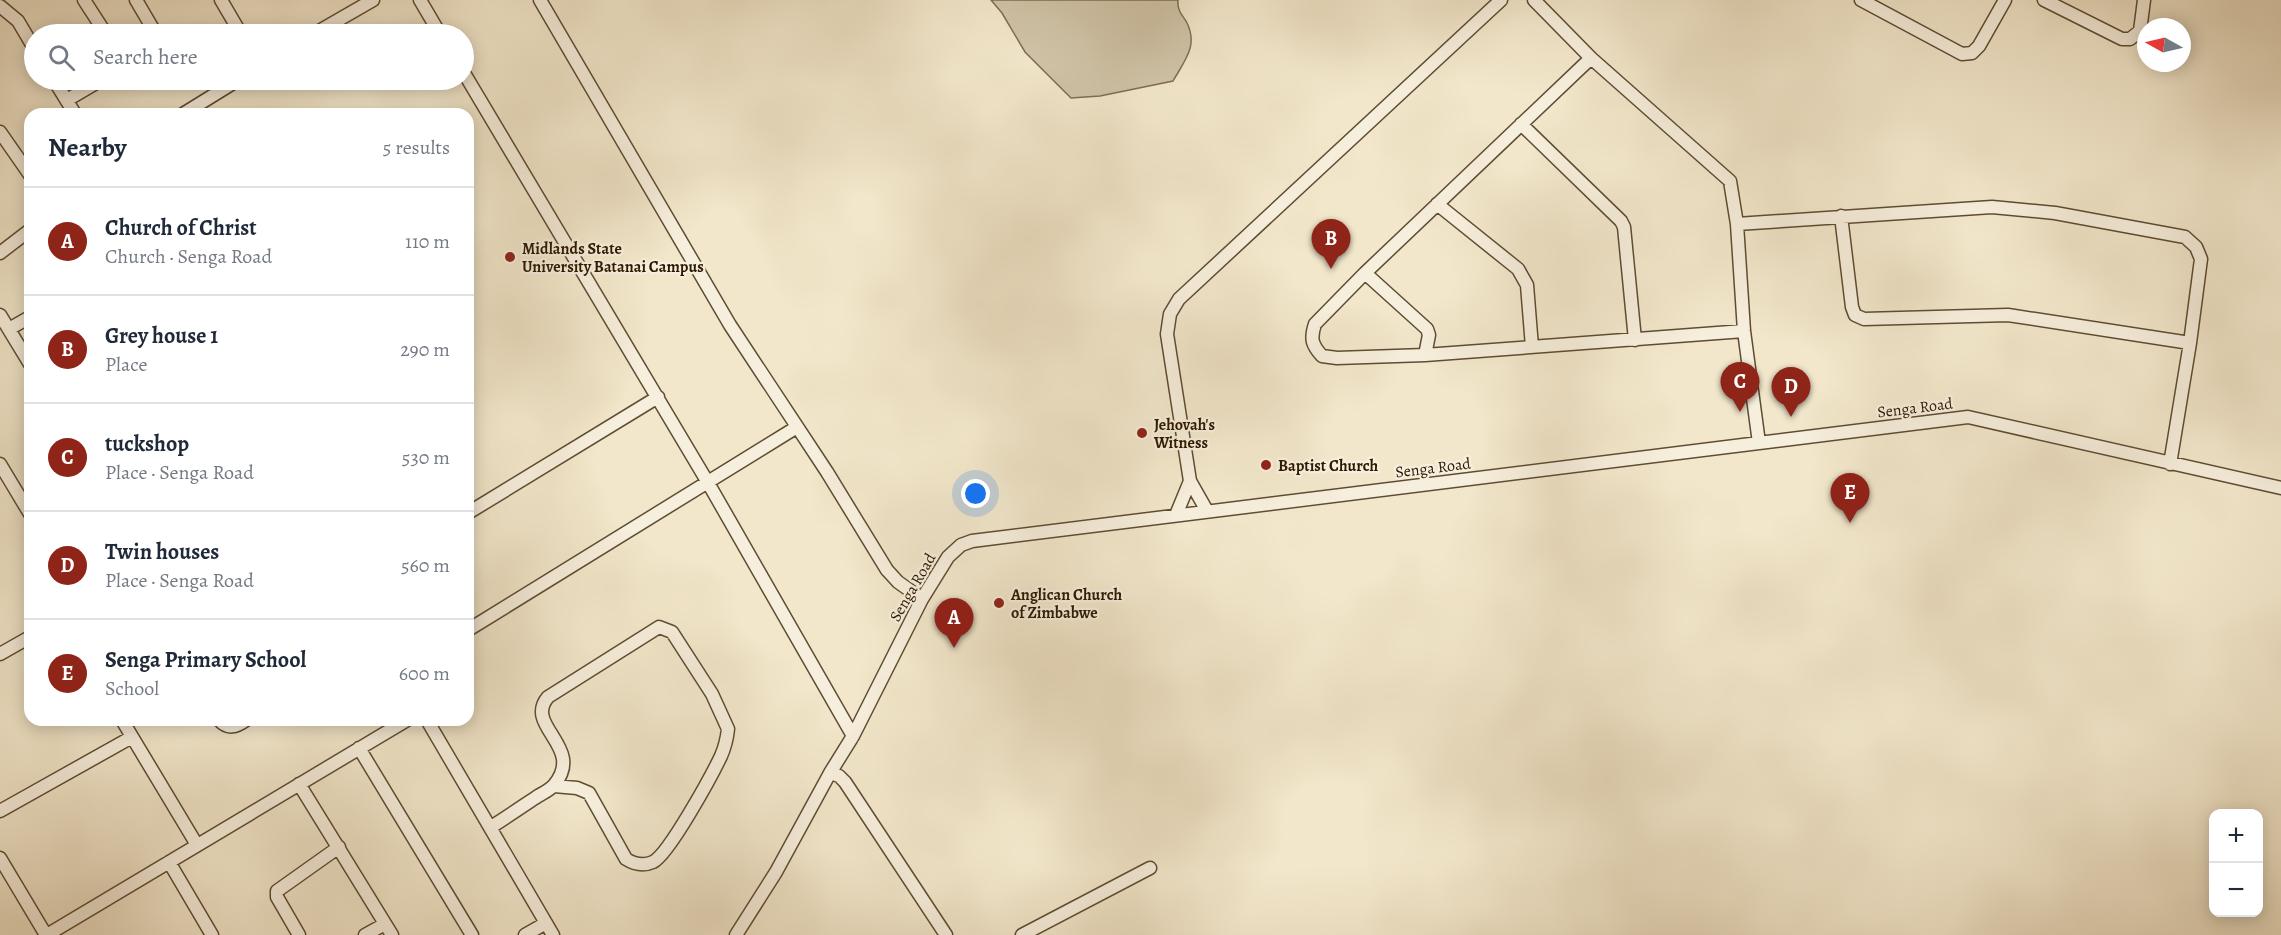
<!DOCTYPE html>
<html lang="en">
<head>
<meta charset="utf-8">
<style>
  :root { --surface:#fff; --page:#f6f6f7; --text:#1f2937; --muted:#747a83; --line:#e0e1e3; --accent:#8f2418 }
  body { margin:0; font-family:Alegreya,serif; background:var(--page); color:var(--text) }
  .controls { position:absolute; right:18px; bottom:18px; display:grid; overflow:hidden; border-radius:12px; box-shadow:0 3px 15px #0003 }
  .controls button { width:54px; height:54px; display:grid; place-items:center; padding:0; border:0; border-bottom:2px solid var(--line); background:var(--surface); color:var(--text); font:30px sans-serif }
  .compass { position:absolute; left:2137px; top:18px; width:54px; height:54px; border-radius:50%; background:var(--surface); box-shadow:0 3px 15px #0003; rotate:278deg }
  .you { position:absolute; left:976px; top:494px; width:21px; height:21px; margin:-15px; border:4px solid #fff; border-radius:50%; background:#1a73e8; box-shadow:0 0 0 9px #1a73e833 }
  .badge { display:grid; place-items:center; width:39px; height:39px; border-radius:50%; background:var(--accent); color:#fff; font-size:20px; font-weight:700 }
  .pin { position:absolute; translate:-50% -50px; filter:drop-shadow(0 2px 3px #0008) }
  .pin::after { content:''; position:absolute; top:32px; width:21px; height:18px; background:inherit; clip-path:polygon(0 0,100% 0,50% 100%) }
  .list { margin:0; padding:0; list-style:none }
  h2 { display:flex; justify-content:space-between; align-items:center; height:78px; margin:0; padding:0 24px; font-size:26px }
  h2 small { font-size:20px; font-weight:400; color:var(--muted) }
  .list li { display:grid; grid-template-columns:39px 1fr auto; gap:18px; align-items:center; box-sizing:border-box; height:108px; padding:0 24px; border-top:2px solid var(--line) }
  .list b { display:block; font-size:22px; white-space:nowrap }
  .list p { margin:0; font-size:20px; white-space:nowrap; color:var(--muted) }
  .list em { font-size:20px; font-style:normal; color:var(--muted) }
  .icon { flex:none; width:33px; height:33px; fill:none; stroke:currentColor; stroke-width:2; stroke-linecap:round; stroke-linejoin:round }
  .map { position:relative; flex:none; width:2281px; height:935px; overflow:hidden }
  .search { position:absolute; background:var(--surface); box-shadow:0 3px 15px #0003; left:24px; top:24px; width:450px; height:66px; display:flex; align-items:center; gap:15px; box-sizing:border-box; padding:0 21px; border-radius:33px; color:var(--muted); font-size:22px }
  .panel { position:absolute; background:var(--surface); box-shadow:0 3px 15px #0003; left:24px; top:108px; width:450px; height:618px; border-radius:18px }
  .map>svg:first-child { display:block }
</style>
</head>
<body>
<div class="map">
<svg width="2281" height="935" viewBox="0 0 2281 935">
  <rect width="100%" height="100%" fill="#f2e7cb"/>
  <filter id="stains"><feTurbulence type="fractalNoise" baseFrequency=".00333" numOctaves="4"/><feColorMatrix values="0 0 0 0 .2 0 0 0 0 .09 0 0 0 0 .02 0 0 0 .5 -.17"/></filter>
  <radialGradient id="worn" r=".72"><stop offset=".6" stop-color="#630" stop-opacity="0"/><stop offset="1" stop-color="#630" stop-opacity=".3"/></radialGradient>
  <path fill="#d0c4a8" stroke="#7e6e54" stroke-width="1.5" d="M 991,0 L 1178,0 C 1177,9 1181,14 1186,21 C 1199,45 1185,60 1173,81 L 1100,96 L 1071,98 L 1025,52 L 1002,13 Z"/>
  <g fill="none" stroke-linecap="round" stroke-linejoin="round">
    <g stroke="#5e4c33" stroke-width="15">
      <path id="minor" d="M 84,0 L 106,34
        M 136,0 L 156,34
        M 221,0 L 241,34
        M 420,0 L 440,34
        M 540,0 L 730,325 L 827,472 L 887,570 L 898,582 L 922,599
        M 1534,0 L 1591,58 L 1730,181 L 1737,224 L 1744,331 L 1759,443
        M 1861,0 L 1962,54 L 1972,53 L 1979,46 L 2005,0
        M 2044,0 L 2122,39 L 2130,39 L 2140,31 L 2144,0
        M 0,6 L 18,21 L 34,48
        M 314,34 L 373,0
        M 1591,58 L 1365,273 L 1315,324 C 1310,339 1312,345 1322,356 L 1337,358 L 1425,355 L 1744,331
        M 464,73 L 707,481 L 853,736
        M 54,80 L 75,114
        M 67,100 L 101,80
        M 183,114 L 238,80
        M 1521,124 L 1621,221 L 1624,227 L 1635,340
        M 0,132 L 30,175
        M 1437,204 L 1518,269 L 1527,285 L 1532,347
        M 1841,216 L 1852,307 L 1855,315 L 1864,319 L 2008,315 L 2190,343
        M 1737,224 L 1992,207 L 2055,213 L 2185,237 L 2196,247 L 2201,259 L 2190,343 L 2170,464
        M 0,253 L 30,230
        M 1365,273 L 1427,329 L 1429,335 L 1425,355
        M 0,315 L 30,364
        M 9,329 L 30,317
        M 0,464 L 30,514
        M 1190,481 L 1207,511
        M 468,513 L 658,397
        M 1176,515 L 1190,481 L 1167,334 L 1170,314 L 1179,299 L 1501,0
        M 468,630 L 797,427
        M 0,654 L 30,637
        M 122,720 L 197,845
        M 219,720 C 228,730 236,727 246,720
        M 427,720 L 553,935
        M 359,748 L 472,935
        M 830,773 L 839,776 L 845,782 L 946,935
        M 299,784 L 392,935
        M 0,811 L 132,737
        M 491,827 C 507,817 523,806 538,796 C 543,793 550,790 554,785 C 586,747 523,726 548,697 L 659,627 L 672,632 L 712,694 L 728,729 C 727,738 725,747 721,756 C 712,775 669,854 653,862 C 644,866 634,864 626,859 L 589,793 L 577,788 L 554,786
        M 0,858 L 46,935
        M 169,862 L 212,935
        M 47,935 L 407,720
        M 299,935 L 277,897 L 277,891 L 339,847
        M 365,935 L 385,924
        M 525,935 L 546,923
        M 736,935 L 776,872 L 830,773 L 853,736 L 922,599 L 948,557 L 961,545 L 972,541 L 1968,417 L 2281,488
        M 1022,935 L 1150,868"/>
    </g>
    <use href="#minor" stroke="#f7efdd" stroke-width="12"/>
  </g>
  <g fill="#8f2418" stroke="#f7efdd" stroke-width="2">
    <circle cx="510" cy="257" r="6"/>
    <circle cx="1142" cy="433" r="6"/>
    <circle cx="1266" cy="465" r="6"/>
    <circle cx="999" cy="603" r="6"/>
  </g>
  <g text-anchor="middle" stroke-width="4.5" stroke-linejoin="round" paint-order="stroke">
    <g font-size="16" font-weight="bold" fill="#2c1800" stroke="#f7efdd" text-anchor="start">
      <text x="522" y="254">Midlands State<tspan x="522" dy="18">University Batanai Campus</tspan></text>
      <text x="1154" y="430">Jehovah's<tspan x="1154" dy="18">Witness</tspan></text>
      <text x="1278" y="471">Baptist Church</text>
      <text x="1011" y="600">Anglican Church<tspan x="1011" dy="18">of Zimbabwe</tspan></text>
    </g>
    <g font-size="16" fill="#2c1800" stroke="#f7efdd">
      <text transform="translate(1915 407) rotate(-7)" y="6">Senga Road</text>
      <text transform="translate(1433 467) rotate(-7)" y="6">Senga Road</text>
      <text transform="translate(912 587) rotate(-60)" y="6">Senga Road</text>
    </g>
  </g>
  <rect width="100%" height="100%" filter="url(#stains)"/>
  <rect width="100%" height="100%" fill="url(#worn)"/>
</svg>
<div class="controls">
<button>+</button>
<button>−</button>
</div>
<svg class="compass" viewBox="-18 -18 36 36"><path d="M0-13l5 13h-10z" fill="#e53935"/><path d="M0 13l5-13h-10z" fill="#747a83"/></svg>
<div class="you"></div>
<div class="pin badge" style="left:954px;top:648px">A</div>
<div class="pin badge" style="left:1331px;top:269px">B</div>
<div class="pin badge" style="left:1740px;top:412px">C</div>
<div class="pin badge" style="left:1791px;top:417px">D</div>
<div class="pin badge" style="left:1850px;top:523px">E</div>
<div class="search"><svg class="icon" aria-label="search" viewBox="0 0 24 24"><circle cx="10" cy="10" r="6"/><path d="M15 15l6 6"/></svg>Search here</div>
<section class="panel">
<h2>Nearby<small>5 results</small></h2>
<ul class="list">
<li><span class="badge">A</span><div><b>Church of Christ</b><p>Church · Senga Road</p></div><em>110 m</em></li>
<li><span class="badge">B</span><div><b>Grey house 1</b><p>Place</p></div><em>290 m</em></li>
<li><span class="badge">C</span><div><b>tuckshop</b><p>Place · Senga Road</p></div><em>530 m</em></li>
<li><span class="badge">D</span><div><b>Twin houses</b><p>Place · Senga Road</p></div><em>560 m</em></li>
<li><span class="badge">E</span><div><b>Senga Primary School</b><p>School</p></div><em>600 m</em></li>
</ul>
</section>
</div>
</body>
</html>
